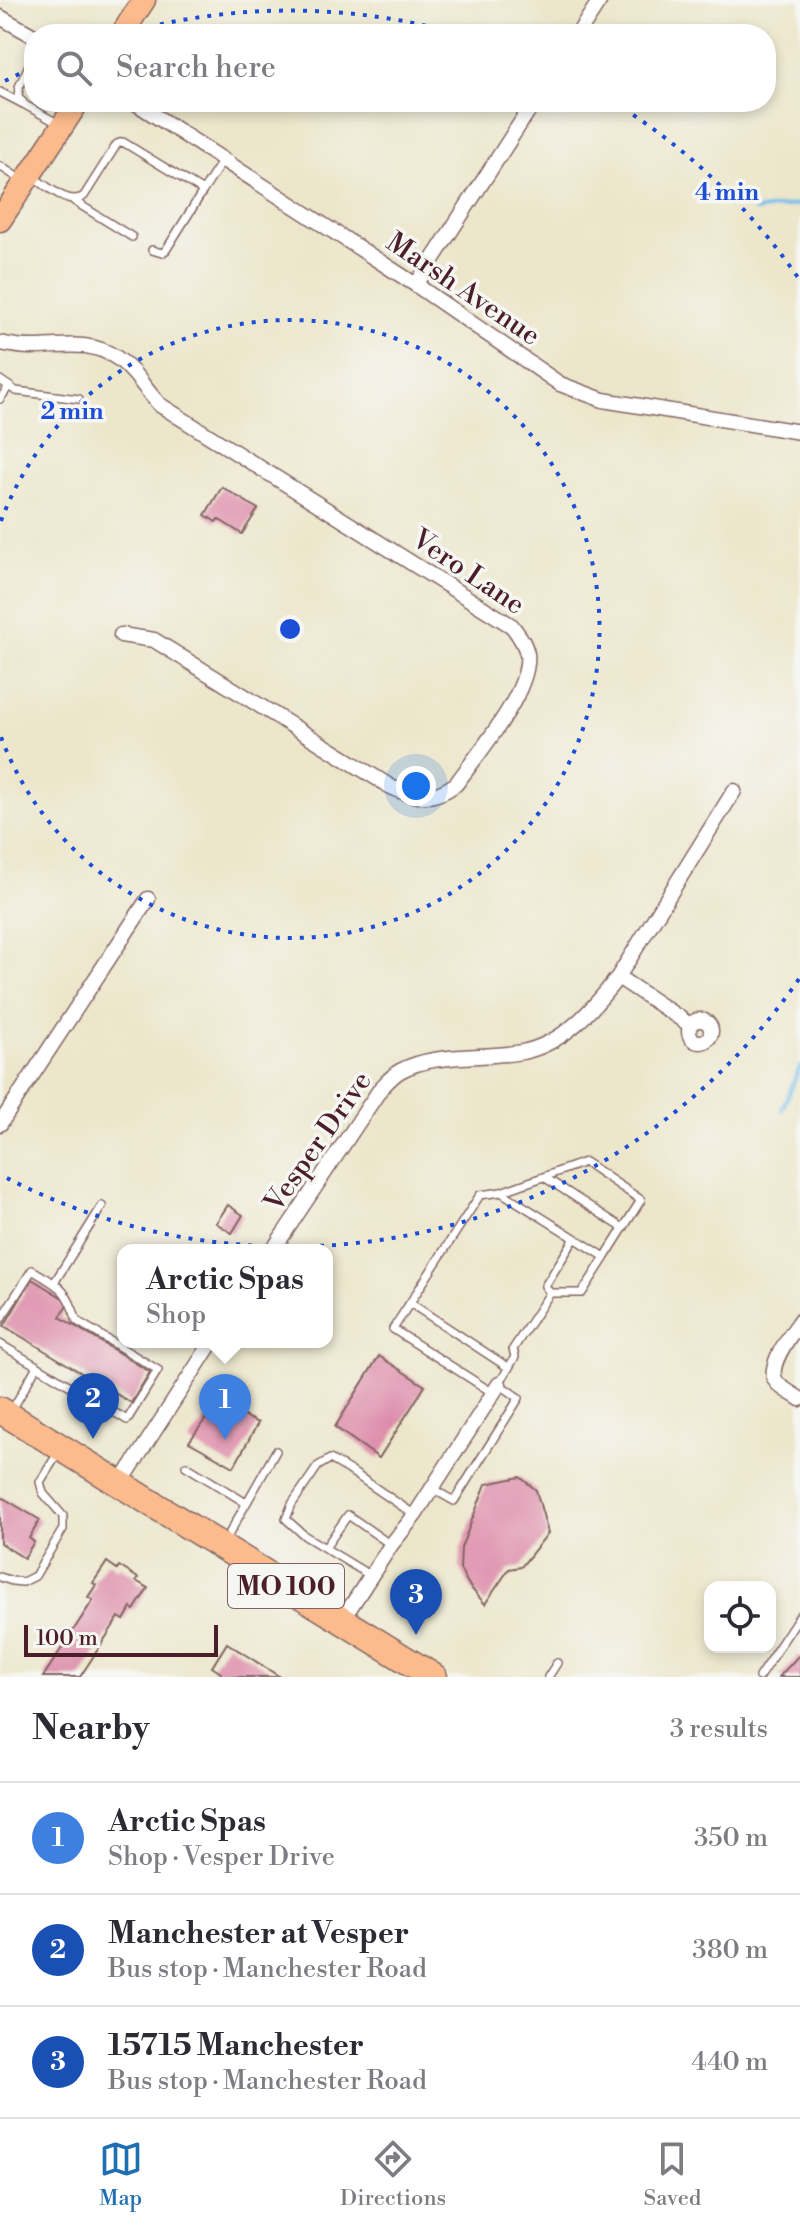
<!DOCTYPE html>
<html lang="en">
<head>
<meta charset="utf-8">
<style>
  :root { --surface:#fff; --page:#f7f7f7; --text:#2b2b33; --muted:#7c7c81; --line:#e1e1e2; --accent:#1f6fb2 }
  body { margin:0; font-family:"Libre Bodoni",serif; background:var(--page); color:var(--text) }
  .controls { position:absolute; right:24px; bottom:24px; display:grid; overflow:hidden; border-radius:16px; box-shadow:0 4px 12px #0003 }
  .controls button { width:72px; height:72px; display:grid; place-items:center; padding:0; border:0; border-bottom:2px solid var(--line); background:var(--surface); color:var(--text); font:40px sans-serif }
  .scale { position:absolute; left:24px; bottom:20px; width:194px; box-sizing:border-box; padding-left:8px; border:4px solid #4a1f2b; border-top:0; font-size:22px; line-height:28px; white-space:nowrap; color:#4a1f2b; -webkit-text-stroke:6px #f6f6f2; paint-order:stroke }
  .you { position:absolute; left:416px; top:786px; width:28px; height:28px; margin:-20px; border:6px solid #fff; border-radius:50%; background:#1a73e8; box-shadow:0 0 0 12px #1a73e833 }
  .badge { display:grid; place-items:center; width:52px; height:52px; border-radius:50%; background:var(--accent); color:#fff; font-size:26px; font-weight:700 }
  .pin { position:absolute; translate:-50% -66px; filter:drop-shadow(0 2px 4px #0008) }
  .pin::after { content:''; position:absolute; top:42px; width:28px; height:24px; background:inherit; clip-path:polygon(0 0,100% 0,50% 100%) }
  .popup { position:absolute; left:117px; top:1244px; width:216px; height:104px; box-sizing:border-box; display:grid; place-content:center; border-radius:16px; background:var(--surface); filter:drop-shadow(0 2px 6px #0005); font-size:26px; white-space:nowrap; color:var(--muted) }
  .popup b { font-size:30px; color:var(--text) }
  .popup::after { content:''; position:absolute; left:50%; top:100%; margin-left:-16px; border:16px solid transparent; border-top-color:var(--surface) }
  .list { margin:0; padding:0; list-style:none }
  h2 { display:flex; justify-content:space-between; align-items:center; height:104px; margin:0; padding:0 32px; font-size:34px }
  h2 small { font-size:26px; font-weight:400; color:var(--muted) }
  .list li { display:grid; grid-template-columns:52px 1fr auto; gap:24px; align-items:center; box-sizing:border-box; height:112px; padding:0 32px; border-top:2px solid var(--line) }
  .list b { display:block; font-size:30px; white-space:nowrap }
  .list p { margin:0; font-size:26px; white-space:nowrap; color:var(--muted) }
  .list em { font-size:26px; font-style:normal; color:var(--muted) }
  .icon { flex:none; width:44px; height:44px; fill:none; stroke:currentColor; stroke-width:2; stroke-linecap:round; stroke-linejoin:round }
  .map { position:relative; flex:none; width:800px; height:1677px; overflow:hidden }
  .search { position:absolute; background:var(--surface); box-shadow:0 4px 12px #0003; left:24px; right:24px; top:24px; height:88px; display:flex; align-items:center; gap:20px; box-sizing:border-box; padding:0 28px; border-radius:32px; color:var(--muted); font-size:30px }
  .sheet { height:440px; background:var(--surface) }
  nav { display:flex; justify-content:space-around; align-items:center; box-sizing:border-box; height:112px; border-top:2px solid var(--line); background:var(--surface); font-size:22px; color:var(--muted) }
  nav a { display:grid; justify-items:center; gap:4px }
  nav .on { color:var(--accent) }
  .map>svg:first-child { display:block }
</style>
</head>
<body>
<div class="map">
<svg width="800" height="1677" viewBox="0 0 800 1677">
  <rect width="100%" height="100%" fill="#f6f6f2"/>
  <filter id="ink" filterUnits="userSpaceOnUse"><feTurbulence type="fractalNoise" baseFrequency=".0125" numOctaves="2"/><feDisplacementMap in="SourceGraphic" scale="16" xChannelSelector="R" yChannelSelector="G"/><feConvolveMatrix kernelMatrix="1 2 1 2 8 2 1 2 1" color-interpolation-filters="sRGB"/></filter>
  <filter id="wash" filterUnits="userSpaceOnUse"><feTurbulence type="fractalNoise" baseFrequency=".006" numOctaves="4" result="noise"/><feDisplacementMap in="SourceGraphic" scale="32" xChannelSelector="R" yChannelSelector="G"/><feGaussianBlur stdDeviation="1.8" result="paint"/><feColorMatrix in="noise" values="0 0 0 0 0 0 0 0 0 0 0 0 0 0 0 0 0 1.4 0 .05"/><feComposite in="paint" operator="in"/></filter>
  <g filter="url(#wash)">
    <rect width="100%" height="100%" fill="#ece6ca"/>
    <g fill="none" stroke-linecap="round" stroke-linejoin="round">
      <path stroke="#72beec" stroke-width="4" d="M 755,211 L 800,204
        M 782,1110 L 800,1067"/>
    </g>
    <g id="blocks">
      <path fill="#dd89a8" d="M 222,487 L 258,509 L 242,534 L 218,519 L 216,522 L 205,515 Z
        M 228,1205 L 243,1215 L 232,1233 L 216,1223 Z
        M 32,1279 L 69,1302 L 60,1317 L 150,1372 L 131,1403 L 4,1326 Z
        M 379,1356 L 425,1386 L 379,1458 L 335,1427 Z
        M 217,1403 L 258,1423 L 234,1467 L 189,1442 Z
        M 520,1477 L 536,1490 L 548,1533 L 521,1567 L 509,1569 L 485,1604 L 470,1587 L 460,1569 L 461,1548 L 486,1484 Z
        M 0,1496 L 40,1520 L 29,1538 L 34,1542 L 24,1558 L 0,1543 Z
        M 107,1562 L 117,1569 L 119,1566 L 138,1578 L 136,1581 L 148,1588 L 134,1610 L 131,1608 L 124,1620 L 119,1617 L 80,1677 L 43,1677 L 93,1600 L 88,1597 L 96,1585 L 93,1583 Z
        M 227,1643 L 280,1677 L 219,1677 L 221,1673 L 212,1667 Z
        M 800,1654 L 800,1677 L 779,1677 Z"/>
    </g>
  </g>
  <g filter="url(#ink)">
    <use href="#blocks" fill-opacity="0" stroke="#836563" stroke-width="2"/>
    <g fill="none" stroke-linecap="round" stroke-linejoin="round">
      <g stroke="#836563" stroke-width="10">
        <path id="lane" d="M 34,54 L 19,87 L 18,96 L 25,105 L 61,125
          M 0,92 L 23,104
          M 0,166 L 23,181
          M 34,178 C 48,186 69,207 84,196 L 117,144 L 123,142 L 203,191 L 223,160
          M 74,201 L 132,237
          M 152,250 L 162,253 L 166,250 L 203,191
          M 0,380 L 16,391 L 79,399
          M 0,399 L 9,386
          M 544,1177 L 623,1228
          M 54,1283 L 102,1206
          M 550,1293 L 582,1293 L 605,1257
          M 410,1303 L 509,1368
          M 0,1320 L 32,1270 C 61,1287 67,1289 77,1321 L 158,1370 L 127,1420 L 37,1366 L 12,1410
          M 0,1344 L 37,1366
          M 493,1393 L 393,1329 L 480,1195 L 501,1192 L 585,1162 L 641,1200 L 605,1257 L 501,1192
          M 186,1466 L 246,1503
          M 431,1488 L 454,1501 L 519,1398 L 499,1384 L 515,1357 L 513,1349 L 550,1293 L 545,1286 L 575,1238
          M 225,1541 L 276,1451
          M 325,1548 L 348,1515 L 391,1545
          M 371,1576 L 305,1536 L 286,1519 L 292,1504 L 318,1466 L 330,1459 L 349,1470 L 415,1515
          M 0,1577 L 12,1581 L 23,1582 L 35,1576 L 63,1529 L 63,1516 L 43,1493 L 40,1482 L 58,1453
          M 548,1677 L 557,1663
          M 759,1677 L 800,1615"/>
      </g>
      <g stroke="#836563" stroke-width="17">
        <path id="street" d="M 0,17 L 34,36
          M 578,34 L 600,0
          M 134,102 L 416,285 L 560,384 L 603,400 L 800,432
          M 416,285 L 534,102
          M 0,343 C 10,345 21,347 31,347 C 62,347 90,339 117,358 C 135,370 145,390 160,405 L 512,626 C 518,634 525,643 527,654 C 532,690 477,755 456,784 C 432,801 416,799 391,787 L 154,640 L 121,635
          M 618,977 L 690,1025
          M689 1031a11 11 0 1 1 22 0a11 11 0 1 1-22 0Z
          M 0,1124 L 148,899
          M 273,1250 L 381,1088 C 387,1082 393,1075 400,1071 C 434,1052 484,1059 522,1052 C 564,1044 593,1009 618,977 L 734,791
          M 800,1321 C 791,1335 763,1369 778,1384 C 784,1390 793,1394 800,1399
          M 120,1484 L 212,1342
          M 342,1620 L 391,1545 L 415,1515 L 499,1384"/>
      </g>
      <g stroke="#836563" stroke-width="25">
        <path id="primary" d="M 122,34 L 144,0
          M 0,220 L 78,102"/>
      </g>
      <g stroke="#836563" stroke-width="29">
        <path id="highway" d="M 0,1410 L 434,1677"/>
      </g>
      <use href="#lane" stroke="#fff" stroke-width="7"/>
      <use href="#street" stroke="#fff" stroke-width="14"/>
      <use href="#primary" stroke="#fbbb8d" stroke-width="22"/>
      <use href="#highway" stroke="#fbbb8d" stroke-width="26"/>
    </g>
  </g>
  <g fill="none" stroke="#1d4ed8" stroke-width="4" stroke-dasharray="4 8">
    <path d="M1 521A309 309 0 1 1 1 737"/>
    <path d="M799 979A618 618 0 0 1 5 1177M5 81A618 618 0 0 1 34 67M125 33A618 618 0 0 1 455 33M613 102A618 618 0 0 1 799 279"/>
  </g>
  <g text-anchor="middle" stroke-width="7" stroke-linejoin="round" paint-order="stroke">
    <rect fill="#f6f6f2" stroke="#7e6067" stroke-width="2" x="228" y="1564" width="116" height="44" rx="6"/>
    <g font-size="26" font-weight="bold" fill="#4a1f2b">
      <text x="286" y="1595">MO 100</text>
    </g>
    <g font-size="28" fill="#4a1f2b" stroke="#f6f6f2">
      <text transform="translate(464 288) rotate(34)" y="10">Marsh Avenue</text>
      <text transform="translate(469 571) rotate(34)" y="10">Vero Lane</text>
      <text transform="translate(317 1141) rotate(-55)" y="10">Vesper Drive</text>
    </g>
  </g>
  <circle cx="290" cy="629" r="12" fill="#1d4ed8" stroke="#f6f6f2" stroke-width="4"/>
  <g font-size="24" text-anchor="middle" font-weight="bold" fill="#1d4ed8" stroke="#f6f6f2" stroke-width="7" stroke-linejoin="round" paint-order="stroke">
    <text x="727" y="200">4 min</text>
    <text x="72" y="419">2 min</text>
  </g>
</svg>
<div class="controls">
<button><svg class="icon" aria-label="locate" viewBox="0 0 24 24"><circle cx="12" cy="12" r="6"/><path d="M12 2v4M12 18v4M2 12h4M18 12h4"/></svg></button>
</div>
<div class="scale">100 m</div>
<div class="you"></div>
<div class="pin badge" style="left:225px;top:1440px;background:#3f7fe0">1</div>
<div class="popup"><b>Arctic Spas</b>Shop</div>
<div class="pin badge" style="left:93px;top:1439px;background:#1a4fb4">2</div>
<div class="pin badge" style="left:416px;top:1635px;background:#1a4fb4">3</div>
<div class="search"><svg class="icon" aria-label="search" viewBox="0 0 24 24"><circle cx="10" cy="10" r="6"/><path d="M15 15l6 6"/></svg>Search here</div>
</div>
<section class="sheet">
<h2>Nearby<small>3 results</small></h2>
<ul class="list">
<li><span class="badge" style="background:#3f7fe0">1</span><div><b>Arctic Spas</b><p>Shop · Vesper Drive</p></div><em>350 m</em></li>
<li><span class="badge" style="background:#1a4fb4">2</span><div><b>Manchester at Vesper</b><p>Bus stop · Manchester Road</p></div><em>380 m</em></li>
<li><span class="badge" style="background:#1a4fb4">3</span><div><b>15715 Manchester</b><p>Bus stop · Manchester Road</p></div><em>440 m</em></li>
</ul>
</section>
<nav>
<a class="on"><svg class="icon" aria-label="map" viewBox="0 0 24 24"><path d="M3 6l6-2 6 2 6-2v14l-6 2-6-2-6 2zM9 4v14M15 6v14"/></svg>Map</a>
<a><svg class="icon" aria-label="directions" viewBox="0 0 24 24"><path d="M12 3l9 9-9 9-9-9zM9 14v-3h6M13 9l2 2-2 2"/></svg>Directions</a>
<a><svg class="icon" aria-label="saved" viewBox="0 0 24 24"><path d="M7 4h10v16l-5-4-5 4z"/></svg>Saved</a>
</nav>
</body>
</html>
